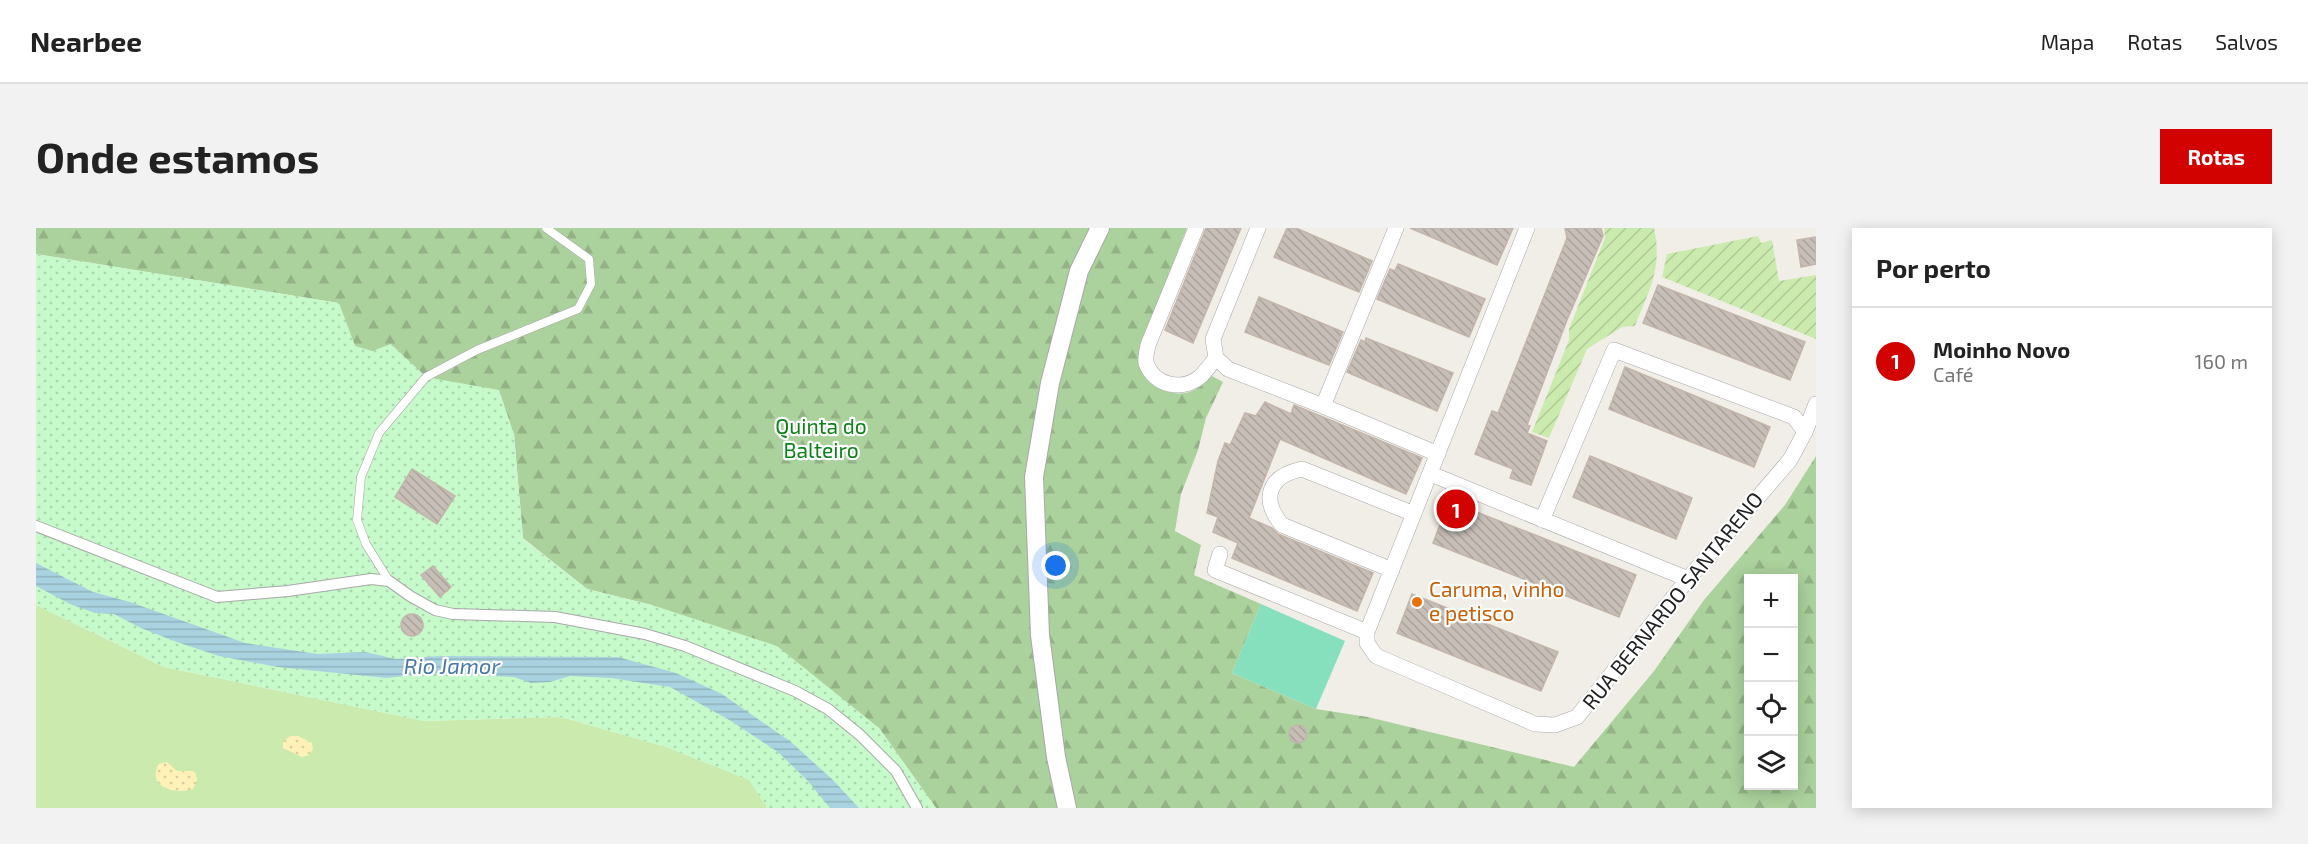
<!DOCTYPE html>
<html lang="pt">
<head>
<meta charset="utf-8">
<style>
  :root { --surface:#fff; --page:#f2f2f2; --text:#222; --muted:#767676; --line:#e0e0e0; --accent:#d20200 }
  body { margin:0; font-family:"Exo 2",sans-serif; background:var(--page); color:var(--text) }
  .controls { position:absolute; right:18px; bottom:18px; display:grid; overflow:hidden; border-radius:0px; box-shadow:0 3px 15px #0003 }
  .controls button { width:54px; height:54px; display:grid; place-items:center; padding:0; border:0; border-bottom:2px solid var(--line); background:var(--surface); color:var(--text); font:30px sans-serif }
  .you { position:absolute; left:1020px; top:338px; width:21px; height:21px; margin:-15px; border:4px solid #fff; border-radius:50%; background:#1a73e8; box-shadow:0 0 0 9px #1a73e833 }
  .badge { display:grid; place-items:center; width:39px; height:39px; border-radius:50%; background:var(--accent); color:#fff; font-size:20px; font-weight:700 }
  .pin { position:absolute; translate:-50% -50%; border:3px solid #fff; box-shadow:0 2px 6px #0006 }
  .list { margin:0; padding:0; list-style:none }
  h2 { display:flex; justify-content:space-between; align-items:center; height:78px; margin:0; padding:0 24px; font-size:26px }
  h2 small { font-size:20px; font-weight:400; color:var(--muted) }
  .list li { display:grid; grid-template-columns:39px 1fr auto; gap:18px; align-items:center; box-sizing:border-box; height:108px; padding:0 24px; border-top:2px solid var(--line) }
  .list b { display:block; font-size:22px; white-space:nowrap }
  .list p { margin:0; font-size:20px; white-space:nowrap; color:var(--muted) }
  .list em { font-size:20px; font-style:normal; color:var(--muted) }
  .icon { flex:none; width:33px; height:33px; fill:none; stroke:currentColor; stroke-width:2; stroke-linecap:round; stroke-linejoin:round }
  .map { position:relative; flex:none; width:1780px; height:580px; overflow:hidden; border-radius:0px }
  header { display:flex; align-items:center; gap:36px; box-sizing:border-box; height:84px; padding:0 30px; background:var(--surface); border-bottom:2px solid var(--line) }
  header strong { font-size:28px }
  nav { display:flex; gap:33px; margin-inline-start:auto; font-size:21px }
  .intro { display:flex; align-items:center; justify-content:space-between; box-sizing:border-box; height:144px; padding:0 36px }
  h1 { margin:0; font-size:42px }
  .button { padding:15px 27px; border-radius:0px; background:var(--accent); color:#fff; font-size:21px; font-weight:700 }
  main { display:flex; gap:36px; padding:0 36px }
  aside { flex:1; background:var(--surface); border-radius:0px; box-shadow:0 3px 15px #0003 }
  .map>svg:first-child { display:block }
</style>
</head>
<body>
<header>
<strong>Nearbee</strong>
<nav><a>Mapa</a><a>Rotas</a><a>Salvos</a></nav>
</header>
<div class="intro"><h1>Onde estamos</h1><a class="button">Rotas</a></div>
<main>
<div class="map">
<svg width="1780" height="580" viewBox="0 0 1780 580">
  <defs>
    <pattern id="forest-firs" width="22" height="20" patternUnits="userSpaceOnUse" patternTransform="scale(1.5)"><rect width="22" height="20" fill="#abd19c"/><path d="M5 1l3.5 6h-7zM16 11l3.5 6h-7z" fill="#93b386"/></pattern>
    <pattern id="sand-dots" width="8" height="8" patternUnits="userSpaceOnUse" patternTransform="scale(1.5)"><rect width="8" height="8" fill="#fff1b8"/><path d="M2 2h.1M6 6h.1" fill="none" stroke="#dace9e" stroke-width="1.8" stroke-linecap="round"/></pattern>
    <pattern id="park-dots" width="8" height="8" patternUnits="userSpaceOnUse" patternTransform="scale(1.5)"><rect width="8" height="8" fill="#c6faca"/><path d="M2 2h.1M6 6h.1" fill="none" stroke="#aad6ad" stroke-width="1.8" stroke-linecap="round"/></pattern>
    <pattern id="garden-furrows" width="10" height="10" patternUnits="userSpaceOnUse" patternTransform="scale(1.5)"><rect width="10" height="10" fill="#cbebae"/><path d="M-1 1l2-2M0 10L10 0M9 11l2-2" fill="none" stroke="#aec995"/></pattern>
    <pattern id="water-rules" width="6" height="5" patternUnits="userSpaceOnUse" patternTransform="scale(1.5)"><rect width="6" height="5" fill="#a8d2df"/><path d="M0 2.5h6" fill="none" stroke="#90b4bf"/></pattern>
    <pattern id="building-back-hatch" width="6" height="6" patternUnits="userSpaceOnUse" patternTransform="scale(1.5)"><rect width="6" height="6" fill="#c6beb7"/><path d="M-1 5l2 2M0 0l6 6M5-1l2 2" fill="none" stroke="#aaa39d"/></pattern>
  </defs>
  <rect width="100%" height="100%" fill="#f1eee8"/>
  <path fill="#cbebae" d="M 0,377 L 128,439 L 388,493 L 525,489 L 630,519 L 714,552 L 731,580 L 0,580 Z"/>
  <path fill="url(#forest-firs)" fill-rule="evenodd" d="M 0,0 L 1151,0 L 1108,110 L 1111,150 C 1134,171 1155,171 1176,148 L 1187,154 L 1170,190 L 1162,222 L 1145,266 L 1139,303 L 1165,317 L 1158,347 L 1225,376 L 1196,445 L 1280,481 L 1332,489 L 1538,539 L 1618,443 L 1668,372 L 1749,277 L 1780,228 L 1780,580 L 900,580 L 843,500 L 616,377 L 551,361 L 487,310 L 478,206 L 390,149 L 379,139 L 319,118 L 302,75 L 0,26 ZM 1712,350 L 1758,350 L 1758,558 L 1712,558 Z"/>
  <path fill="url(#sand-dots)" d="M 254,508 L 262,508 L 276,515 L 277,521 L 273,527 L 266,529 L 247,520 L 247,514 Z
    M 131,534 L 141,543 L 159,543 L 161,552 L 157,561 C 140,567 109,558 123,536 Z"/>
  <path fill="url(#park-dots)" d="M 0,26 L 303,75 L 319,118 L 336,123 L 355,116 L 390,149 L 463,162 L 478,206 L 487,311 L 551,361 L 616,377 L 741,418 L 843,500 L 900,580 L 731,580 L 713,552 L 630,519 L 525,489 L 388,493 L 128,439 L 0,377 Z"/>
  <path fill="url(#garden-furrows)" d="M 1568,0 L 1618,0 C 1627,40 1613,62 1599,98 L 1586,99 L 1551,121 L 1513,210 L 1496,204 L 1533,112 L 1533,101 L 1569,10 Z
    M 1722,8 L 1725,15 L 1736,12 L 1743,53 L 1780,47 L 1780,111 L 1626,49 L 1631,26 Z"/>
  <path fill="#86e0be" d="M 1225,376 L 1309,413 L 1280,481 L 1196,445 Z"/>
  <path fill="url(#water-rules)" d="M 0,335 L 57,364 L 94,374 L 209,415 L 281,426 L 329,424 L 360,431 L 404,428 L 582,429 L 640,445 L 686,466 L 755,514 L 797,552 L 823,580 L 794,580 L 771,552 L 742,524 L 695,493 L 634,459 L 575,450 L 534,448 L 514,454 L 495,455 L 478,449 L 391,445 L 351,450 L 242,439 L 183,428 L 138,413 L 105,400 L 78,386 L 59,385 L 34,376 L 0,358 Z"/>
  <path fill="url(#building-back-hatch)" stroke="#c3b5aa" stroke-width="1.5" d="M 1170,0 L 1205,0 L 1157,115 L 1129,102 Z
    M 1251,0 L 1260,0 L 1336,33 L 1323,64 L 1238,29 Z
    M 1374,0 L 1477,0 L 1461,37 Z
    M 1529,0 L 1565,0 L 1567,8 L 1531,92 L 1491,197 L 1494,198 L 1491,205 L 1511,213 L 1495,257 L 1474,250 L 1477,241 L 1439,226 L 1456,183 L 1462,185 L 1531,10 Z
    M 1780,9 L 1780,36 L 1765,39 L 1761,12 Z
    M 1362,36 L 1449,71 L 1433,109 L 1341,71 L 1354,41 L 1359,43 Z
    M 1622,57 L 1769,114 L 1754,152 L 1607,95 Z
    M 1223,69 L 1307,104 L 1293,137 L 1209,104 Z
    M 1330,110 L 1417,145 L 1401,183 L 1311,144 L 1325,112 L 1329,114 Z
    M 1589,139 L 1734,199 L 1718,239 L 1573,181 Z
    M 1229,174 L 1255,186 L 1258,177 L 1386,230 L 1370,266 L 1244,211 L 1213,290 L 1236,300 L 1242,306 L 1337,345 L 1321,383 L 1196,330 L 1202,315 L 1177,304 L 1182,289 L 1171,285 L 1182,233 L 1189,215 L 1194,217 L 1209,185 L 1220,188 Z
    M 1554,228 L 1656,270 L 1640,311 L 1537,269 Z
    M 376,241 L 419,268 L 401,296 L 359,269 Z
    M 1413,273 L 1600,347 L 1583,389 L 1397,315 Z
    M 397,338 L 415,359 L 404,369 L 385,347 Z
    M 1376,366 L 1522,424 L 1505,463 L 1361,405 Z
    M365 397a11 11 0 1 1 22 0a11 11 0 1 1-22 0Z
    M1253 506a9 9 0 1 1 18 0a9 9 0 1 1-18 0Z"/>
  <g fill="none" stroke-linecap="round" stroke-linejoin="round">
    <g stroke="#a8a8a8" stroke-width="9">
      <path id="service" d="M 353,353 L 330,316 L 321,292 L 325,249 L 343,205 L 390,149 L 441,122 L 542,81 L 555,56 L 553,31 L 510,0"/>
    </g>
    <g stroke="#a8a8a8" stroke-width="12">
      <path id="pedestrian" d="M 0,298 L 181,369 L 252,363 L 335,351 L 353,353 L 374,368 L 399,382 L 417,386 L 519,389 L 609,406 L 649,418 L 759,463 L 792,481 L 824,507 L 860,543 L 881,580"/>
    </g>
    <g stroke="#a8a8a8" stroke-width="16">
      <path id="minor" d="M 1160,0 L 1112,117 C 1111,122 1109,130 1110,135 C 1118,158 1147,164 1165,148 C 1170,143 1175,136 1180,130
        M 1222,0 L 1177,111 L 1180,130 L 1192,141 L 1287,178 L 1402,226
        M 1491,0 L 1331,404 L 1331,415 L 1340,428 L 1499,496 L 1519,497 L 1541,489 L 1652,351 L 1754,232 L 1769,204 L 1780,176
        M 1287,178 L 1360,0
        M 1395,246 L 1652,351
        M 1506,292 L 1578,122 L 1758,189 L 1769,204
        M 1184,326 L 1179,342 L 1331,404
        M 1356,342 L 1246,297 C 1224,270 1233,248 1266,241 L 1378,286"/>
    </g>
    <g stroke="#a8a8a8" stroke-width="20">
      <path id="tertiary" d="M 1031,580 L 1020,529 L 1004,407 L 998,249 L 1014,155 L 1043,43 L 1064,0"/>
    </g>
    <use href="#service" stroke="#fff" stroke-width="8"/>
    <use href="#pedestrian" stroke="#fff" stroke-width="10"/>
    <use href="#minor" stroke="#fff" stroke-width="15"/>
    <use href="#tertiary" stroke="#fff" stroke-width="18"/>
  </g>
  <circle fill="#e8710a" stroke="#fff" stroke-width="2" cx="1381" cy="374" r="6"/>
  <g text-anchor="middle" stroke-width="4.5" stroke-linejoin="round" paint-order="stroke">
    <g font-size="21" fill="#0b8216" stroke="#fff">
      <text x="785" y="206">Quinta do<tspan x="785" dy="24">Balteiro</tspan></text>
    </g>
    <g font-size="21" fill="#c56008" stroke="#fff" text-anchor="start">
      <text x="1393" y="369">Caruma, vinho<tspan x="1393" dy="24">e petisco</tspan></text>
    </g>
    <g font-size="21" fill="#212121" stroke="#fff">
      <text transform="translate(1637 373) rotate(-51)" y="7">RUA BERNARDO SANTARENO</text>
    </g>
    <g font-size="22" font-style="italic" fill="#4879aa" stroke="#fff">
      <text x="416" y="446">Rio Jamor</text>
    </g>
  </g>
</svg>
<div class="controls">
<button>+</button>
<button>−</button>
<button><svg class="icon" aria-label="locate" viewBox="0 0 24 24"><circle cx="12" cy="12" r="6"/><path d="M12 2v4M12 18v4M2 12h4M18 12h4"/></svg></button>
<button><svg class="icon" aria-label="layers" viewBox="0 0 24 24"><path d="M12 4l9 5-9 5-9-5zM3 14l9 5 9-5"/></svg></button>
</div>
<div class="you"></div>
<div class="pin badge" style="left:1420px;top:281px">1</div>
</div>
<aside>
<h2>Por perto<small></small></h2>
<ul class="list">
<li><span class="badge">1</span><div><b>Moinho Novo</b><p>Café</p></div><em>160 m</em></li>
</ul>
</aside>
</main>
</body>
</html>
